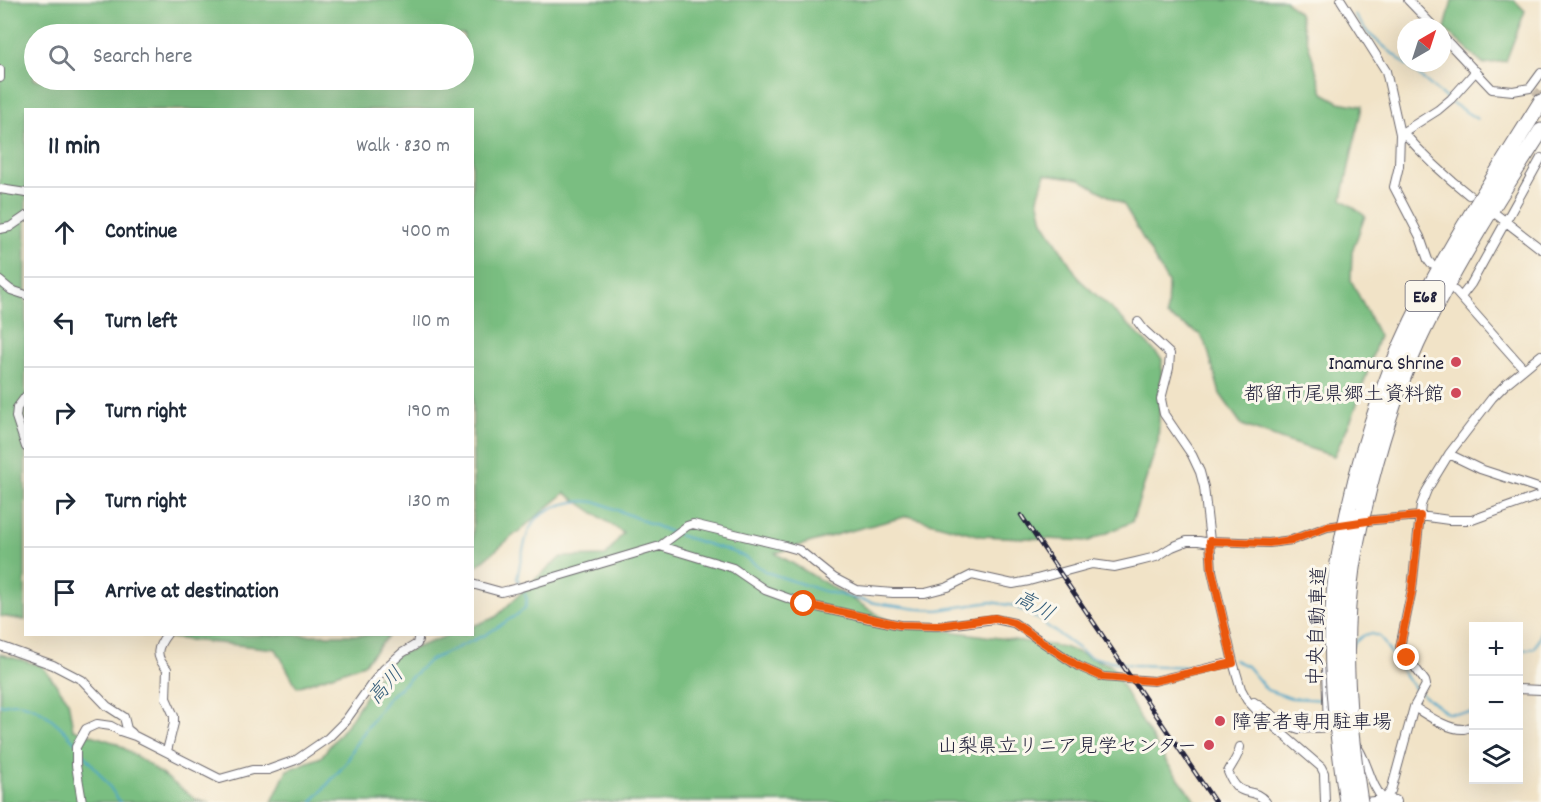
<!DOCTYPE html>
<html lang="en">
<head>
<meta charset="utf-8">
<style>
  :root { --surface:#fff; --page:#f6f6f7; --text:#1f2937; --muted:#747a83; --line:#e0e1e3 }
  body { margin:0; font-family:Dekko,"Klee One",sans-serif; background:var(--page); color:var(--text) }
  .controls { position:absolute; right:18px; bottom:18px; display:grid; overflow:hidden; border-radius:0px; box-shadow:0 6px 24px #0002 }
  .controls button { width:54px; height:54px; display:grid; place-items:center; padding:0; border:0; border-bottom:2px solid var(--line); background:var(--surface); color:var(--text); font:30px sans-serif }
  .compass { position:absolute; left:1397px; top:18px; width:54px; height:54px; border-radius:50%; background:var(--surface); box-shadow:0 6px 24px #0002; rotate:39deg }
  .stop { position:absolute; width:18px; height:18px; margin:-14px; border:4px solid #ea580c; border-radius:50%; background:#fff }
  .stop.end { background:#ea580c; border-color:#fff; box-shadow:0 2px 6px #0008 }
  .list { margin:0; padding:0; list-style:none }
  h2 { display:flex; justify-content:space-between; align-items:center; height:78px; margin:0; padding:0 24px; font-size:26px }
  h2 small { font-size:20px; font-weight:400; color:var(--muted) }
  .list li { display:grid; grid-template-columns:39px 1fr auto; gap:18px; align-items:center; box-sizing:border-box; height:90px; padding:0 24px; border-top:2px solid var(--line) }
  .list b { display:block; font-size:22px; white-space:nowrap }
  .list em { font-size:20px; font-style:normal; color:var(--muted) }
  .icon { flex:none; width:33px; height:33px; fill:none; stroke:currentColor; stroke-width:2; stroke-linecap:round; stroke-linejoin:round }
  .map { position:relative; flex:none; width:1541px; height:802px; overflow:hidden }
  .search { position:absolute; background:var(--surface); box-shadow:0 6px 24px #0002; left:24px; top:24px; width:450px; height:66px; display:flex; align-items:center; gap:15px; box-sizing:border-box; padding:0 21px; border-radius:33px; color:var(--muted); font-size:22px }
  .panel { position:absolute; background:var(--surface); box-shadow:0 6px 24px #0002; left:24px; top:108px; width:450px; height:528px; border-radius:0px }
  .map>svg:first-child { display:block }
</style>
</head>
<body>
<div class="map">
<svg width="1541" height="802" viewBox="0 0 1541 802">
  <rect width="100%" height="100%" fill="#fbf7ec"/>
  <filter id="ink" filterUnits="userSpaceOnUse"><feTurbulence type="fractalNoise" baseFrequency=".0167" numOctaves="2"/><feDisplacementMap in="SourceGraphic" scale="12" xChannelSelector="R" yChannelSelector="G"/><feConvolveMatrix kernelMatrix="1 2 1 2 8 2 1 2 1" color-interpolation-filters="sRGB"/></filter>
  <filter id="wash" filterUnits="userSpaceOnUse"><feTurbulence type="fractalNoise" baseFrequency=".008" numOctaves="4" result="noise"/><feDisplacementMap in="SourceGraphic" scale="24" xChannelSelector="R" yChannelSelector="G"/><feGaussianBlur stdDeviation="1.35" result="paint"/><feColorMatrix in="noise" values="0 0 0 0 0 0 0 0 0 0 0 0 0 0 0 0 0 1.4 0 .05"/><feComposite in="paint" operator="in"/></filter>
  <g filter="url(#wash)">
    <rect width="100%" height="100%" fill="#f1e3c7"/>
    <path fill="#7abe81" stroke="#4e705e" stroke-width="1.5" fill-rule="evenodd" d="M 0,0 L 1285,0 L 1299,13 L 1323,93 L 1339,102 L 1362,106 L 1342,199 L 1365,216 L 1352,252 L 1351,280 L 1379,336 L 1354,413 L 1334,456 L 1289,442 L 1242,425 L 1220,394 L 1207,347 L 1200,334 L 1167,316 L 1168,283 L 1124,205 L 1080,179 L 1045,174 L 1038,198 L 1043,221 L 1080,280 L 1132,328 L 1162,359 L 1158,442 L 1132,522 L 1089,541 L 981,536 L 908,516 L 842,533 L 775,553 L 892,623 L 1064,647 L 1112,666 L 1138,715 L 1167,763 L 1197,802 L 272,802 L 287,770 L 321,757 L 351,719 L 389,658 L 449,635 L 472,634 L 473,626 L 496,617 L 532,582 L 561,557 L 606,556 L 623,533 L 565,493 L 473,569 L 472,110 L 26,110 L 25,620 L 0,616 ZM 34,34 L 464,34 L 464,80 L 34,80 Z
      M 1452,0 L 1514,0 L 1525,11 L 1506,61 L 1483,64 L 1445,29 Z
      M 142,635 L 389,635 L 364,664 L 297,687 L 276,649 Z
      M 0,654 L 42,666 L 68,700 L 73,729 L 116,743 L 145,762 L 197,800 L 210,802 L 0,802 Z"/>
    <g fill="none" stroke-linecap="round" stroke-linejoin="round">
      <path stroke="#4aa5c8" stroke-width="2" d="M 1355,15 L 1368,33 L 1448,100
        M 1452,103 L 1477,119
        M 678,535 L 736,553 L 748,559 L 766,572 L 823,591 L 875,603 L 918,609 L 938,610 L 991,602 L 1014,606 L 1036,618 L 1090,657 L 1132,665 L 1197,667
        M 519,581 L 517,579 C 520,565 524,536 532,525 C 546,504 578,498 600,503 L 673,533
        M 1352,646 C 1361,635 1369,630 1381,638 L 1407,679 L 1418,691 L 1447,713 L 1471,713 L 1474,710
        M 1518,651 L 1535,648 L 1540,636 L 1541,622
        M 1234,660 L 1247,666 L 1267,690 L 1291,698 L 1325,700
        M 0,705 C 4,705 10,703 14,703 C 38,702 62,727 76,743
        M 81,750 L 107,783 L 120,802
        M 312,802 L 341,769 L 348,760 L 355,745 L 387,699 L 430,660 L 485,635 L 518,614 L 525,608 L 527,600 L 525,594"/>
    </g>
  </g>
  <g filter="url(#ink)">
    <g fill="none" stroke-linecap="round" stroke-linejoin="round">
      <path stroke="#c8bcab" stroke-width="8" stroke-dasharray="8 4" stroke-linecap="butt" d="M 1535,91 L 1541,96"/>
      <g stroke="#6a666c" stroke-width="10">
        <path id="street" d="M 1341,0 L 1386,71 L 1400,134 L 1399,166 L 1394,187 L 1420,237 L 1428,260 L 1431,264
          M 1408,0 L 1434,27
          M 1442,36 L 1492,89 L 1513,91 L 1530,88 L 1541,73
          M 0,70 L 0,78
          M 1403,132 C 1423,155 1445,176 1469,195
          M 1400,134 L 1438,110 L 1451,99 L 1476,71
          M 0,189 L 26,193
          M 1497,215 L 1541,249
          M 0,229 L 10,227 L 26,216
          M 0,281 L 11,290 L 26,295
          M 1455,291 L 1524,369
          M 1461,297 L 1471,284 L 1541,158
          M 1138,322 L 1144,330 L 1170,354 L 1169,368 L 1161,399 L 1164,414 L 1192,455 L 1200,472 L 1204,487 L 1210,541 L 1212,571 L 1233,662 L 1241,689 L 1247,700 L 1263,717 L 1321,767 L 1324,773 L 1325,802
          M 26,396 L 17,408 L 16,417 L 26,447
          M 1449,454 L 1480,469 L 1541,489
          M 1210,541 L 1269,543 L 1292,540 L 1327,527 L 1374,520 L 1420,516 L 1449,520 L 1472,520 L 1541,495
          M 660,546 L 687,526 L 693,524 L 785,546 L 799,550 L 834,578 L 857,590 L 893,593 L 925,593 L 948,587 L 972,575 L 1013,584 L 1029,581 L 1092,564 L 1114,567 L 1136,562 L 1156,557 L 1172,547 L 1187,541 L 1199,541 L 1210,543
          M 472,584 L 501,592 L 518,588 L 660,546 L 733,568 L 765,590 L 804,604 L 866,618 L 900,625 L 938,626 L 995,619 L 1014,623 L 1078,666 L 1103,677 L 1154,681 L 1233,662
          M 167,634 C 157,647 154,656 167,669 L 166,698 L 174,716 L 174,723 L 167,751
          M 0,646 L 53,665 L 82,680 L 107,706 L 124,717 L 127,729 L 132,733
          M 1326,669 L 1328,727
          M 1518,689 L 1541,690
          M 1254,702 L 1287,725 L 1299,729 L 1332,727
          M 1414,707 C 1427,715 1448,730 1464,729 C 1465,729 1472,726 1474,726
          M 1354,742 C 1368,759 1369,784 1384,800
          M 1240,747 C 1239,756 1232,764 1228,772 C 1240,802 1251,784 1266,802
          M 82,802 L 76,765 L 76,747 L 86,729 L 97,724 L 111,726 L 120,731 L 135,736 L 220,779 L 252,770 L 268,770 L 296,760 L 328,738 L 346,720 L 371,685 L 384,669 L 402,653 L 417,644 L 419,634
          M 1365,802 L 1384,800 L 1391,791 L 1414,707 L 1426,685 L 1425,681 L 1400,647 L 1412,589 L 1421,505 L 1427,490 L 1449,454 L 1492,398 L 1507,383 L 1541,355"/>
      </g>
      <g stroke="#6a666c" stroke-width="14">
        <path id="secondary" d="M 1384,800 L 1395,802"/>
      </g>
      <g stroke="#6a666c" stroke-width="17">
        <path id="highway" d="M 1349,508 C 1365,436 1389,364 1424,298 C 1459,231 1501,166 1541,102
          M 1364,509 C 1377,453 1393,397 1417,344 C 1451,271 1497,199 1541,131"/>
      </g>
      <use href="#street" stroke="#fff" stroke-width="8"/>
      <use href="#secondary" stroke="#fff" stroke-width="12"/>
      <use href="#highway" stroke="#fff" stroke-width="15"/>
      <g stroke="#22223b" stroke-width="4.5">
        <path id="rail" d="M 1021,515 L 1215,802"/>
      </g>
      <use href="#rail" stroke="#fbf7ec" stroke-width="2" stroke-dasharray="7" stroke-linecap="butt"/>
      <g stroke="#6a666c" stroke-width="17" stroke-linecap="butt">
        <path id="highway-bridge" d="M 1347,802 C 1336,728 1327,651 1336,576 C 1339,553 1344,531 1349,508
          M 1360,802 C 1348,725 1341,645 1352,568 C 1355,548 1359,528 1364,509"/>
      </g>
      <use href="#highway-bridge" stroke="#fff" stroke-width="15"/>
    </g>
  </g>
  <g fill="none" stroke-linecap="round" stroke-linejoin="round" filter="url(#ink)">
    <path stroke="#ea580c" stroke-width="8" d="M 804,604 L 900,625 L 938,626 L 995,618 L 1014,623 L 1078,666 L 1103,677 L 1154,681 L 1233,663 L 1212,571 L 1210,541 L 1269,543 L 1292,540 L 1327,527 L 1374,520 L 1420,516 L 1412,590 L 1400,647 L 1407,658"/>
  </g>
  <g fill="#d1495b" stroke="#fbf7ec" stroke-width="2">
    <circle cx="1456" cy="362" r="6"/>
    <circle cx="1456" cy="393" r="6"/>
    <circle cx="1220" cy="721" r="6"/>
    <circle cx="1209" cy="745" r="6"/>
  </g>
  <g text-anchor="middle" stroke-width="6" stroke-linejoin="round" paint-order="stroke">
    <rect fill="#fbf7ec" stroke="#636270" stroke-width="1.5" x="1405.5" y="281" width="39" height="30" rx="4.5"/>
    <g font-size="18" font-weight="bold" fill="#22223b">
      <text x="1425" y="302">E68</text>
    </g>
    <g font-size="20" fill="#22223b" stroke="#fbf7ec" text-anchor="end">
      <text x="1444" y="369">Inamura Shrine</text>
      <text x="1444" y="400">都留市尾県郷土資料館</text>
      <text x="1232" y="728" text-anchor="start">障害者専用駐車場</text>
      <text x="1197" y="752">山梨県立リニア見学センター</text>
    </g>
    <g font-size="20" fill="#22223b" stroke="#fbf7ec">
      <text transform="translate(1316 626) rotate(-88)" y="7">中央自動車道</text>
    </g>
    <g font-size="21" font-style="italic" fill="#345d7a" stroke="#fbf7ec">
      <text transform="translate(1035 605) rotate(29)" y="7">高川</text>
      <text transform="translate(385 685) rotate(-47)" y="7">高川</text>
    </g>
  </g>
</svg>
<div class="controls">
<button>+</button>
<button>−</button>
<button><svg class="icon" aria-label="layers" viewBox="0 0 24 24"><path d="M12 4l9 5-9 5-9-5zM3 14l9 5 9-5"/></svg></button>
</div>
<svg class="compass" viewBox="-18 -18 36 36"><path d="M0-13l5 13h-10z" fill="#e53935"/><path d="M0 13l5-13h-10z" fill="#747a83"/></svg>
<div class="stop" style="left:804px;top:604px"></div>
<div class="stop end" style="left:1407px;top:658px"></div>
<div class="search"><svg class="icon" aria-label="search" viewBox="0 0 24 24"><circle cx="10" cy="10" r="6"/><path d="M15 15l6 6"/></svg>Search here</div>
<section class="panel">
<h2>11 min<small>Walk · 830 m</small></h2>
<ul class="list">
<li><svg class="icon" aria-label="ahead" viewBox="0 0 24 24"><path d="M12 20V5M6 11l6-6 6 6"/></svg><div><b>Continue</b></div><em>400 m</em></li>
<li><svg class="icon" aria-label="left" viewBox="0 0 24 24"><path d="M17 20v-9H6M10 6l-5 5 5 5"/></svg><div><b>Turn left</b></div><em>110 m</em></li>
<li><svg class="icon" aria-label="right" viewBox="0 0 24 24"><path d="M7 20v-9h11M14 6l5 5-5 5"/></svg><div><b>Turn right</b></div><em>190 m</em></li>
<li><svg class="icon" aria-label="right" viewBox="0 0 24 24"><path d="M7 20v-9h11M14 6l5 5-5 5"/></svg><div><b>Turn right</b></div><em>130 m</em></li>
<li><svg class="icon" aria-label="arrive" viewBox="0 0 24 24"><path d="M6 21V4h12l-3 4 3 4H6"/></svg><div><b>Arrive at destination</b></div></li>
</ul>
</section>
</div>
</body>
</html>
